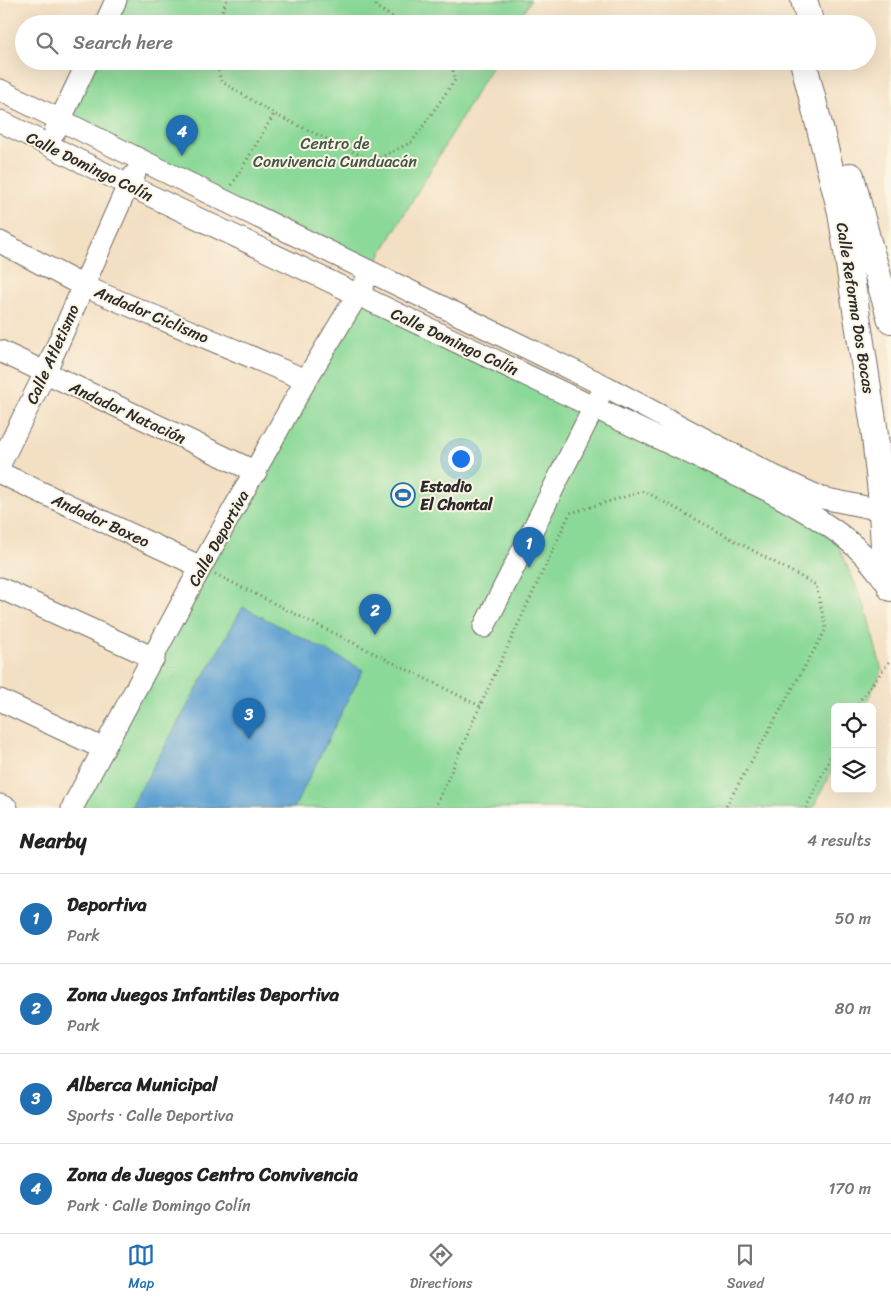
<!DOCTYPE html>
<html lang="en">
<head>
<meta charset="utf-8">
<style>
  :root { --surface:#fff; --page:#f6f6f6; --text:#222; --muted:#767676; --line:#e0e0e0; --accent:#1f6fb2 }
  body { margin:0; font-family:Sriracha,sans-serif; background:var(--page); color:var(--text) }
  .controls { position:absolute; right:15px; bottom:15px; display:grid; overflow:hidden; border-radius:8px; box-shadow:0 5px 20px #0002 }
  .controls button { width:45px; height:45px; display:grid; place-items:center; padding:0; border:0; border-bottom:1px solid var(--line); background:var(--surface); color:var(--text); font:25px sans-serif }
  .you { position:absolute; left:460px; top:458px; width:18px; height:18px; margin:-12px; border:4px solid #fff; border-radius:50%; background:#1a73e8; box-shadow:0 0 0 8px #1a73e833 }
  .badge { display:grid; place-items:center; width:32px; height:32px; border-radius:50%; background:var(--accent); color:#fff; font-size:16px; font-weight:700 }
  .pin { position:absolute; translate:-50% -41px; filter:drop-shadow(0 1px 2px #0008) }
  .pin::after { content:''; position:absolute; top:26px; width:18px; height:15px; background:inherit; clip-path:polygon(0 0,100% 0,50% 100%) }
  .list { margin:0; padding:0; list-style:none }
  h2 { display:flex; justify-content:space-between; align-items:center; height:65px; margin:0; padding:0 20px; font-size:21px }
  h2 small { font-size:16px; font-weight:400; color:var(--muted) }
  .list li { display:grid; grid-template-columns:32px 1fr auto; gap:15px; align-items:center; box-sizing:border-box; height:90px; padding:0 20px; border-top:1px solid var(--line) }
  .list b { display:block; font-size:19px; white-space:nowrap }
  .list p { margin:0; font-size:16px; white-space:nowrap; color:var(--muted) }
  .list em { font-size:16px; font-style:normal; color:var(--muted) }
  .icon { flex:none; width:28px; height:28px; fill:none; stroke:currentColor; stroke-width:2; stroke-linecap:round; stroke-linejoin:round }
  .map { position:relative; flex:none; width:891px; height:808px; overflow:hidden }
  .search { position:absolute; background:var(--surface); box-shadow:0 5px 20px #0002; left:15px; right:15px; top:15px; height:55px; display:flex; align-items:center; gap:12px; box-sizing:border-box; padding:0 18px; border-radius:28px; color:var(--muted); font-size:19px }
  .sheet { height:425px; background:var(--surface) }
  nav { display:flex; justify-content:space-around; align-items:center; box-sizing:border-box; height:70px; border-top:1px solid var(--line); background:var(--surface); font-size:14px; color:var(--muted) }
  nav a { display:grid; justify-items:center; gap:2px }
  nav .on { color:var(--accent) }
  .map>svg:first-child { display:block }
</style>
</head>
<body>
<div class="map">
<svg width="891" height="808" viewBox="0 0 891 808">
  <rect width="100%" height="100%" fill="#fcf5e5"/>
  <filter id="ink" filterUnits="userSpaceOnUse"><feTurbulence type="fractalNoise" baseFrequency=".02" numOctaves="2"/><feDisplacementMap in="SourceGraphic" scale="10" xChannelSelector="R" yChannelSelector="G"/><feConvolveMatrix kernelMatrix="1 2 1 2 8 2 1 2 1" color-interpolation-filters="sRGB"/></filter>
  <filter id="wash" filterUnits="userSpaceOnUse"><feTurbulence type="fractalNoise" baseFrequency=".0096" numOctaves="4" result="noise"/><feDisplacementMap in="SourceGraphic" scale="20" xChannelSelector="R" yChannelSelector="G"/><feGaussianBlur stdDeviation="1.12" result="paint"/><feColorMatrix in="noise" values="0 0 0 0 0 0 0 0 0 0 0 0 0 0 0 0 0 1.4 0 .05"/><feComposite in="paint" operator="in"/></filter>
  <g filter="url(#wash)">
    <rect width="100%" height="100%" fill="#f3dfc2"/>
    <path fill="#8bd998" stroke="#5b8262" d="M 124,0 L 531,0 L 517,24 L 111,24 Z
      M 92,61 L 495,61 L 370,272 L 61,119 Z
      M 358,296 L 831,529 L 865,607 L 882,671 L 864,707 L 835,707 L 835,764 L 813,808 L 78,808 Z"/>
    <path fill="#5ea1d2" stroke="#44667e" d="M 243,607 L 363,670 L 294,808 L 130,808 Z"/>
  </g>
  <g filter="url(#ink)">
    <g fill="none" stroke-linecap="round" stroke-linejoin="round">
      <g stroke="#716a60" stroke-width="23">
        <path id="minor" d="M 105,24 L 116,0
          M 0,90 L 143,161 L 605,386 L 774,476 L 822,498 L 881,510 L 891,508
          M 0,121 L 128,185 L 767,490 C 801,509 836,527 863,554 C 873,565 881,576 890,587
          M 55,131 L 88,61
          M 0,242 L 83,286 L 306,380
          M 0,351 L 256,472
          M 0,464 L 45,373 L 128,185 L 135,174
          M 0,473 L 201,567
          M 0,588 L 154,658
          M 484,627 L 600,395
          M 0,700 L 104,749
          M 0,805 L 7,808
          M 72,808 L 201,567 L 306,380 L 364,284"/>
      </g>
      <g stroke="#716a60" stroke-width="28">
        <path id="major" d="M 804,0 L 811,24
          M 803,61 L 841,212 L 874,427 L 881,493 L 885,565 L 891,588
          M 851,176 L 868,242 L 891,320"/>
      </g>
      <path stroke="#716a60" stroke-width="3" stroke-dasharray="1 4" stroke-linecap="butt" d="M 377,0 L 376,7 L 404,24
        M 216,24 L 227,0
        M 216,61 L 221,81 L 274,114 L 373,161 L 412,142 L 455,80 L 451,61
        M 232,185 L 274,114
        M 215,574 L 480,706
        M 855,707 L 891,659
        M 435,808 L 480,706 L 570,513 L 644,491 L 816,585 L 826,629 L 725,808
        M 806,808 L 835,748"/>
      <use href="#minor" stroke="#fff" stroke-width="21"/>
      <use href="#major" stroke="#fff" stroke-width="26"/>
    </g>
  </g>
  <defs>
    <g id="stadium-ring" transform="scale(1.25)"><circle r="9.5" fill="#fcf5e5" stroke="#1f6fb2" stroke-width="1.5"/><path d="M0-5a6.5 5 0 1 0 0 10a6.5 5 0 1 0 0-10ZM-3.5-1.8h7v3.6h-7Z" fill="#1f6fb2"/></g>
  </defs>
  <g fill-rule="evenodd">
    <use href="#stadium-ring" x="403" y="495"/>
  </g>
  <g text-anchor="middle" stroke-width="4" stroke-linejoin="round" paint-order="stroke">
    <g font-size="16" fill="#435646" stroke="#fcf5e5">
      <text x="335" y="149">Centro de<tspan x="335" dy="18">Convivencia Cunduacán</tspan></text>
    </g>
    <g font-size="16" fill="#2b2b2b" stroke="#fcf5e5">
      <text transform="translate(90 166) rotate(26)" y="6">Calle Domingo Colín</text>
      <text transform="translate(856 308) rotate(81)" y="6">Calle Reforma Dos Bocas</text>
      <text transform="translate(152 314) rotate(23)" y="6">Andador Ciclismo</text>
      <text transform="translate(455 341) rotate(25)" y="6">Calle Domingo Colín</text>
      <text transform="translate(52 354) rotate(-66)" y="6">Calle Atletismo</text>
      <text transform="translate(128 412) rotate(25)" y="6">Andador Natación</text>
      <text transform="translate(101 520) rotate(25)" y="6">Andador Boxeo</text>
      <text transform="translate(218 538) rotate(-61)" y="6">Calle Deportiva</text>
    </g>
    <g font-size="16" font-weight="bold" fill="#2b2b2b" stroke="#fcf5e5" text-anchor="start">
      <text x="420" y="492">Estadio<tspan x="420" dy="18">El Chontal</tspan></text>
    </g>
  </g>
</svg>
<div class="controls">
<button><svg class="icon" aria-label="locate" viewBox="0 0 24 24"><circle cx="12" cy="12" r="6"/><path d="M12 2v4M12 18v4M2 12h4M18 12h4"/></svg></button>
<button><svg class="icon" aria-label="layers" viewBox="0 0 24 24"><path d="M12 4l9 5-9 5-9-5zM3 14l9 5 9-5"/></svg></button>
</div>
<div class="you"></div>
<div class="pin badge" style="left:529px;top:568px">1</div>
<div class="pin badge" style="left:375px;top:635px">2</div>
<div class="pin badge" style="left:249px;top:739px">3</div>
<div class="pin badge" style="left:182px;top:156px">4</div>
<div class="search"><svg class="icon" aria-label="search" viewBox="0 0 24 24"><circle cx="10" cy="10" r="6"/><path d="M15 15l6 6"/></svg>Search here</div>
</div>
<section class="sheet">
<h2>Nearby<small>4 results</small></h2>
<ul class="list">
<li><span class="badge">1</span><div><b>Deportiva</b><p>Park</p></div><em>50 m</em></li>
<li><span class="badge">2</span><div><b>Zona Juegos Infantiles Deportiva</b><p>Park</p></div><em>80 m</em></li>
<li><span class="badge">3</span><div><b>Alberca Municipal</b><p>Sports · Calle Deportiva</p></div><em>140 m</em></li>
<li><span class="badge">4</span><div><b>Zona de Juegos Centro Convivencia</b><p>Park · Calle Domingo Colín</p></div><em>170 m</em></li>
</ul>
</section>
<nav>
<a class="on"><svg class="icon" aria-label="map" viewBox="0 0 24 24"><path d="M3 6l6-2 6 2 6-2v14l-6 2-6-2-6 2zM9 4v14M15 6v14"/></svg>Map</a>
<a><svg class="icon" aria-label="directions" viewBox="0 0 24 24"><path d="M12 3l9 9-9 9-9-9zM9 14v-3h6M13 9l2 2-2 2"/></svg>Directions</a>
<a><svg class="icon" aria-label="saved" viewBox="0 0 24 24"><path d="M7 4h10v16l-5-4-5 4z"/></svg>Saved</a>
</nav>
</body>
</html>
